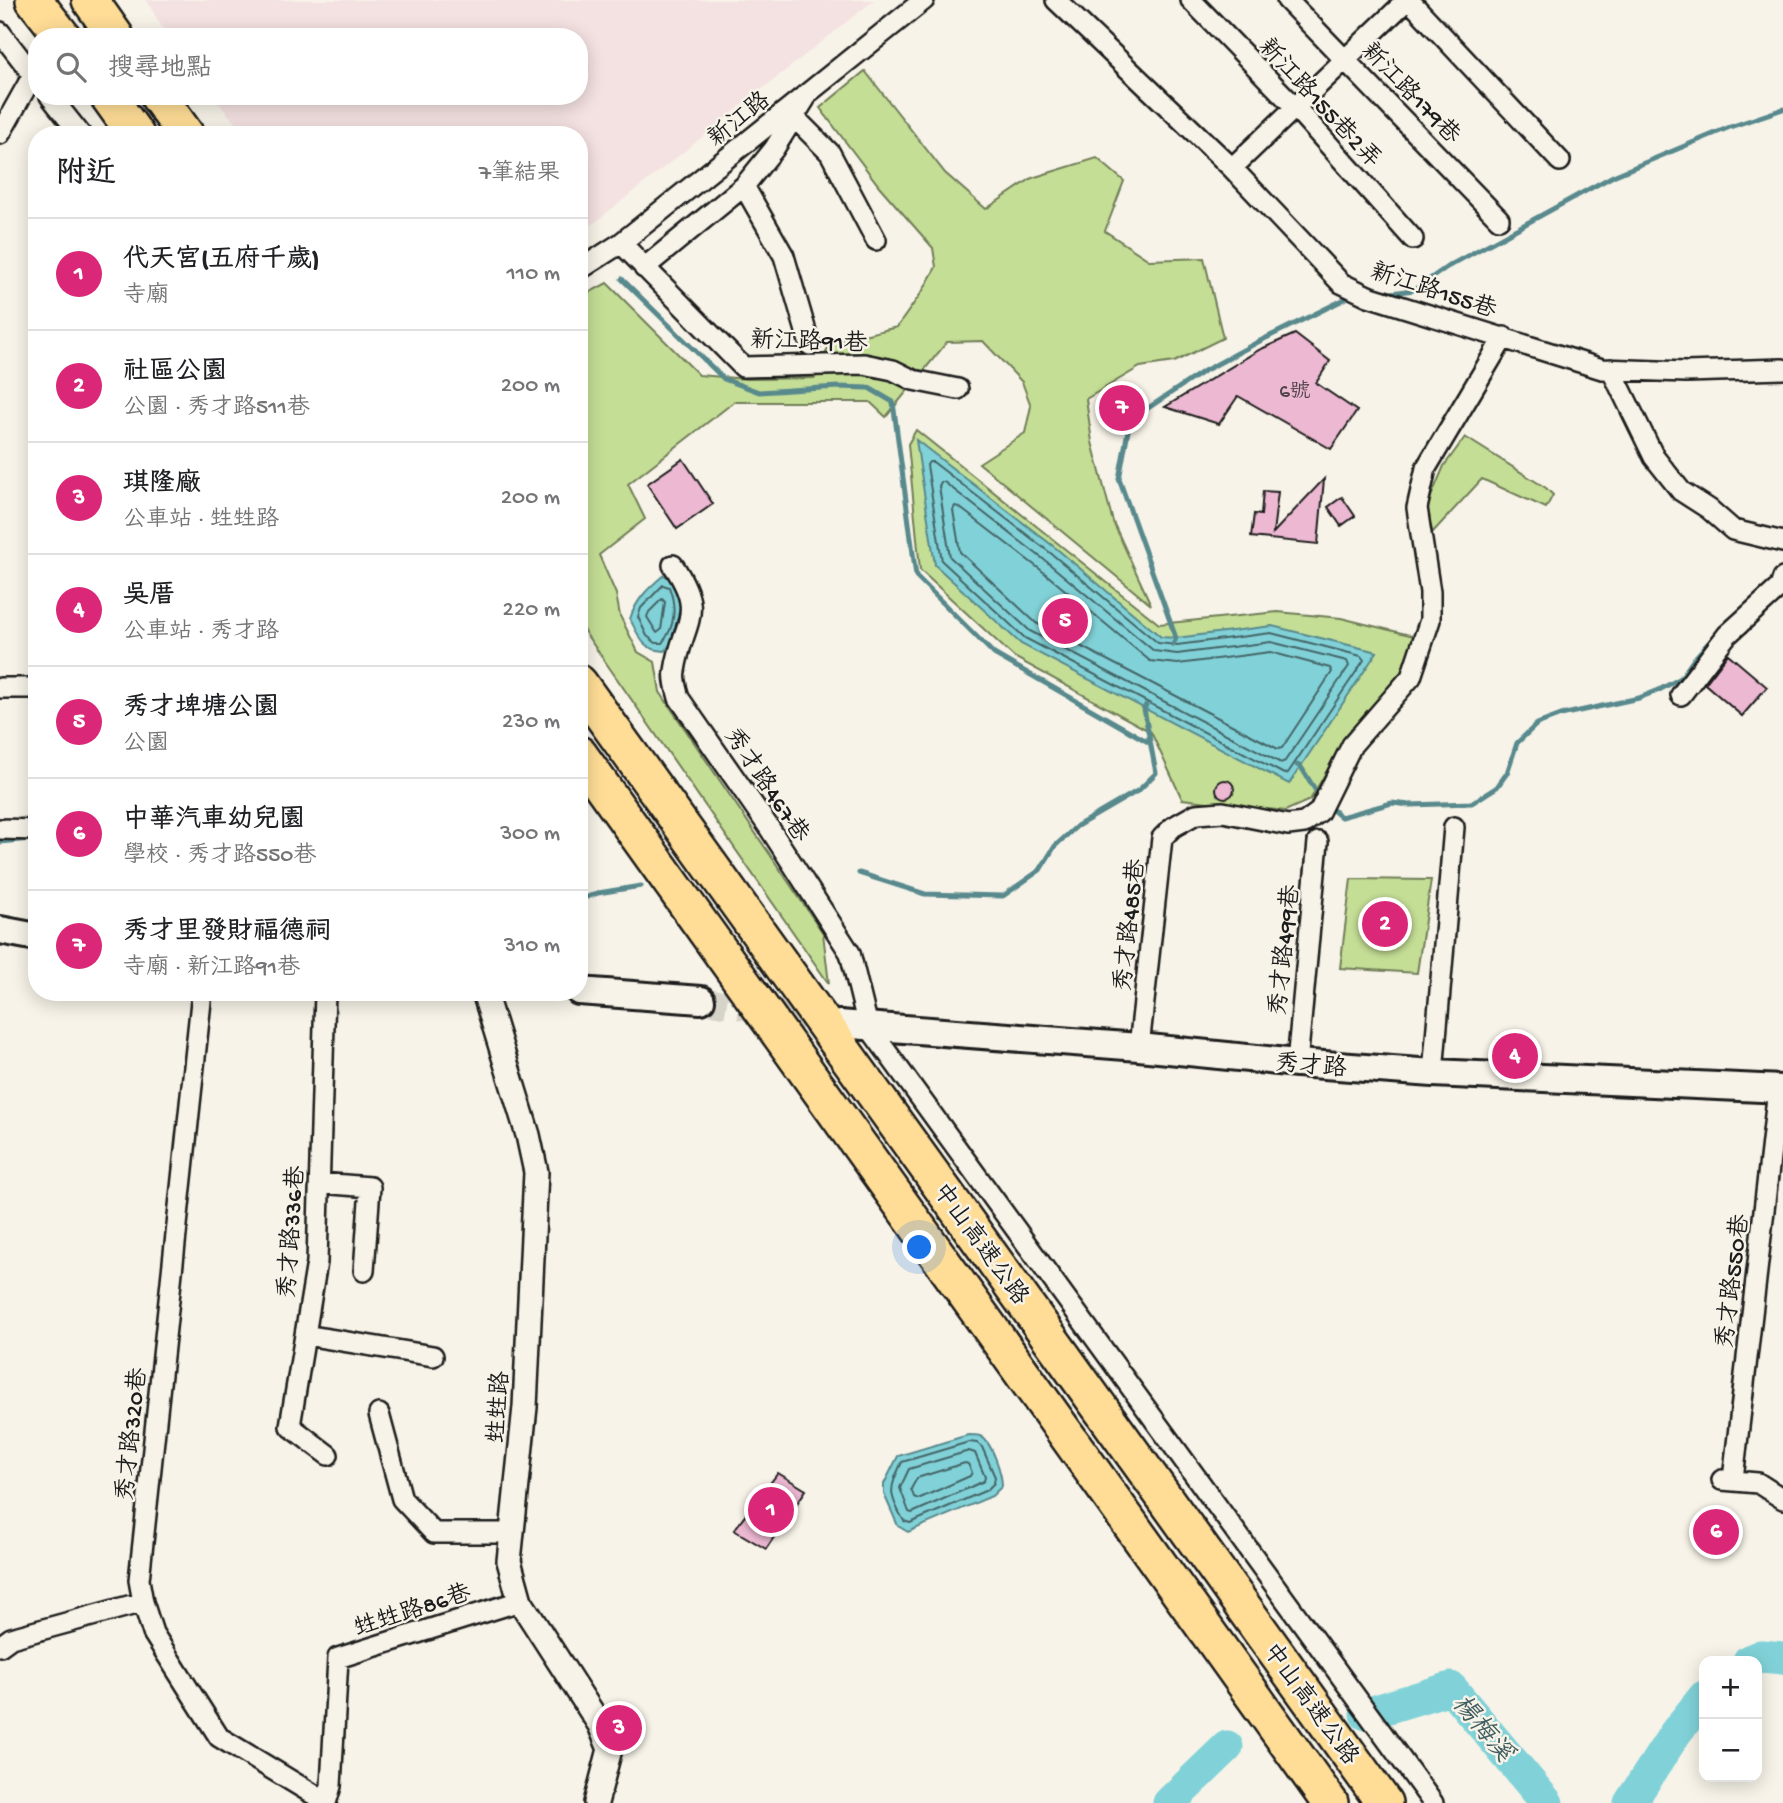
<!DOCTYPE html>
<html lang="zh-TW">
<head>
<meta charset="utf-8">
<style>
  :root { --surface:#fff; --page:#f2f2f2; --text:#202124; --muted:#757577; --line:#e0e0e0; --accent:#db2777 }
  body { margin:0; font-family:"Gochi Hand","LXGW WenKai TC",sans-serif; background:var(--page); color:var(--text) }
  .controls { position:absolute; right:21px; bottom:21px; display:grid; overflow:hidden; border-radius:14px; box-shadow:0 4px 18px #0003 }
  .controls button { width:63px; height:63px; display:grid; place-items:center; padding:0; border:0; border-bottom:2px solid var(--line); background:var(--surface); color:var(--text); font:35px sans-serif }
  .you { position:absolute; left:920px; top:1248px; width:24px; height:24px; margin:-18px; border:5px solid #fff; border-radius:50%; background:#1a73e8; box-shadow:0 0 0 10px #1a73e833 }
  .badge { display:grid; place-items:center; width:46px; height:46px; border-radius:50%; background:var(--accent); color:#fff; font-size:23px; font-weight:700 }
  .pin { position:absolute; translate:-50% -50%; border:4px solid #fff; box-shadow:0 2px 7px #0006 }
  .list { margin:0; padding:0; list-style:none }
  h2 { display:flex; justify-content:space-between; align-items:center; height:91px; margin:0; padding:0 28px; font-size:30px }
  h2 small { font-size:23px; font-weight:400; color:var(--muted) }
  .list li { display:grid; grid-template-columns:46px 1fr auto; gap:21px; align-items:center; box-sizing:border-box; height:112px; padding:0 28px; border-top:2px solid var(--line) }
  .list b { display:block; font-size:26px; white-space:nowrap }
  .list p { margin:0; font-size:23px; white-space:nowrap; color:var(--muted) }
  .list em { font-size:23px; font-style:normal; color:var(--muted) }
  .icon { flex:none; width:38px; height:38px; fill:none; stroke:currentColor; stroke-width:2; stroke-linecap:round; stroke-linejoin:round }
  .map { position:relative; flex:none; width:1783px; height:1803px; overflow:hidden }
  .search { position:absolute; background:var(--surface); box-shadow:0 4px 18px #0003; left:28px; top:28px; width:560px; height:77px; display:flex; align-items:center; gap:18px; box-sizing:border-box; padding:0 24px; border-radius:28px; color:var(--muted); font-size:26px }
  .panel { position:absolute; background:var(--surface); box-shadow:0 4px 18px #0003; left:28px; top:126px; width:560px; height:875px; border-radius:28px }
  .map>svg:first-child { display:block }
</style>
</head>
<body>
<div class="map">
<svg width="1783" height="1803" viewBox="0 0 1783 1803">
  <rect width="100%" height="100%" fill="#f7f3e8"/>
  <filter id="ink" filterUnits="userSpaceOnUse"><feTurbulence type="fractalNoise" baseFrequency=".0143" numOctaves="2"/><feDisplacementMap in="SourceGraphic" scale="14" xChannelSelector="R" yChannelSelector="G"/><feConvolveMatrix kernelMatrix="1 2 1 2 8 2 1 2 1" color-interpolation-filters="sRGB"/></filter>
  <g filter="url(#ink)">
    <path fill="#f4e1e1" d="M 146,0 L 874,0 L 579,235 L 579,135 L 245,135 L 213,96 L 579,96 L 579,37 L 168,37 Z"/>
    <path fill="#c4de95" stroke="#707d58" stroke-width="2" d="M 865,71 L 945,173 L 986,209 L 1032,178 L 1097,158 L 1124,181 L 1105,231 L 1149,260 L 1204,258 L 1223,338 L 1174,362 L 1140,367 L 1086,399 L 1092,442 L 1113,522 L 1151,605 L 979,463 L 1025,433 L 1031,406 L 1022,382 L 983,341 L 947,342 L 886,417 L 870,402 L 734,402 L 628,484 L 645,519 L 599,555 L 616,594 L 620,616 L 638,652 L 655,662 L 660,692 L 823,933 L 829,984 L 579,624 L 579,298 L 607,283 L 699,375 L 747,379 L 815,378 L 830,343 L 897,327 L 922,292 L 936,267 L 933,248 L 879,186 L 820,108 Z
      M 916,430 L 1159,624 L 1278,612 L 1341,618 L 1418,637 L 1408,666 L 1345,740 L 1310,800 L 1285,811 L 1182,799 L 1151,732 L 1014,657 L 920,570 L 908,444 Z
      M 1465,437 L 1546,488 L 1553,495 L 1546,508 L 1482,479 L 1432,533 L 1427,506 L 1444,466 Z
      M 1351,879 L 1431,880 L 1417,973 L 1340,968 Z"/>
    <path fill="#81d2d8" stroke="#59898d" stroke-width="2" d="M 916,440 L 1057,549 L 1161,637 L 1176,638 L 1272,626 L 1377,652 L 1289,784 L 1021,644 L 935,565 Z
      M 664,575 L 675,582 L 682,600 L 676,638 L 665,651 C 642,650 640,638 630,619 C 636,600 648,588 664,575 Z
      M 968,1435 C 972,1435 976,1435 980,1436 C 992,1441 1002,1474 1002,1486 L 992,1496 L 908,1532 L 898,1526 L 884,1494 L 884,1484 L 898,1456 Z"/>
    <g fill="none" stroke-linecap="round" stroke-linejoin="round">
      <path stroke="#446567" stroke-width="2" d="M 929,462 L 933,462 L 1053,555 L 1158,643 L 1177,645 L 1271,633 L 1361,656 L 1364,660 L 1288,773 L 1284,774 L 1025,638 L 942,561 L 927,465 Z
        M 941,482 L 944,482 L 1047,562 L 1154,651 L 1177,654 L 1271,642 L 1347,661 L 1349,666 L 1285,761 L 1281,763 L 1030,631 L 950,557 L 939,486 Z
        M 955,506 L 959,507 L 1041,570 L 1150,661 L 1178,664 L 1270,652 L 1330,668 L 1332,672 L 1282,748 L 1278,749 L 1036,623 L 960,552 L 953,510 Z
        M 663,585 L 669,587 C 676,605 676,627 662,643 L 656,643 L 647,636 L 638,617 L 641,608 Z
        M 662,599 L 665,602 L 661,630 L 657,633 L 647,617 L 649,612 Z
        M 969,1442 L 977,1443 L 982,1447 L 995,1477 L 994,1483 L 987,1490 L 910,1523 L 904,1521 C 888,1494 889,1489 902,1462 Z
        M 969,1451 L 975,1453 L 985,1477 L 984,1481 L 912,1513 L 909,1512 L 900,1488 L 909,1469 Z
        M 965,1463 L 968,1464 L 972,1472 L 970,1476 L 918,1499 L 914,1497 L 911,1489 L 917,1478 Z"/>
      <path stroke="#59898d" stroke-width="5" d="M 622,279 L 724,379 L 759,392 L 838,387 L 869,388 L 893,402 L 916,576 L 994,654 L 1150,743
        M 1391,293 L 1414,290 L 1447,267 L 1613,176 L 1730,127 L 1783,109
        M 1173,645 L 1176,638 L 1119,479 L 1130,420 L 1204,371 L 1258,342 L 1345,299
        M 1297,765 L 1301,767 L 1321,799
        M 1328,806 L 1341,817 L 1392,803 L 1410,805 L 1472,803 L 1497,787 L 1507,773 L 1517,743 L 1537,724 L 1561,715 L 1639,698 L 1659,690 L 1681,678 L 1694,659 L 1722,628
        M 0,842 L 30,839
        M 859,873 L 925,894 L 1003,896 L 1040,870 L 1055,846 L 1077,826 L 1139,790 L 1156,773 L 1144,709 L 1146,705
        M 579,900 L 598,893 L 641,886"/>
      <path stroke="#81d2d8" stroke-width="33" d="M 1749,1661 L 1761,1656 L 1783,1658
        M 1366,1714 L 1451,1688 L 1547,1803
        M 1169,1803 L 1227,1747
        M 1630,1803 L 1676,1732 L 1704,1697"/>
    </g>
    <path fill="#edb8d2" stroke="#1c1c1c" stroke-width="2" d="M 1295,334 L 1330,361 L 1316,383 L 1357,411 L 1331,449 L 1238,396 L 1219,424 L 1165,407 L 1259,350 Z
      M 1130,390 L 1140,414 L 1115,425 L 1104,401 Z
      M 683,459 L 713,504 L 677,529 L 647,484 Z
      M 1324,479 L 1318,544 L 1251,537 L 1254,514 L 1261,515 L 1263,491 L 1278,492 L 1273,533 Z
      M 1342,497 L 1355,516 L 1341,526 L 1328,507 Z
      M 1728,654 L 1767,687 L 1742,716 L 1705,684 Z
      M1216 789a9 9 0 1 1 18 0a9 9 0 1 1-18 0Z
      M 778,1473 L 806,1490 L 766,1549 L 734,1530 Z"/>
    <g fill="none" stroke-linecap="round" stroke-linejoin="round">
      <path stroke="#d6d3c9" stroke-width="26" stroke-dasharray="26 13" stroke-linecap="butt" d="M 701,1000 L 831,1022"/>
      <g stroke="#1c1c1c" stroke-width="24">
        <path id="minor" d="M 1056,0 L 1232,168 L 1341,283 L 1368,296 L 1602,369 L 1686,372 L 1783,369
          M 1191,0 L 1294,106 L 1413,239
          M 1287,0 L 1499,219
          M 1409,0 L 1560,161
          M 0,32 L 37,80
          M 50,96 L 81,135
          M 795,118 L 830,153 L 876,240
          M 0,134 L 33,75
          M 1232,168 L 1407,0
          M 744,186 L 784,256 L 810,345
          M 621,243 L 743,367 L 864,364 L 893,370 L 913,380 L 958,389
          M 644,268 L 744,186 L 774,149 L 805,99
          M 579,270 L 621,243 L 924,0
          M 1611,369 L 1654,457 L 1681,491 L 1709,509 L 1733,530 L 1783,542
          M 673,565 C 707,615 682,622 675,671 C 673,679 677,690 679,698 L 768,826 L 850,953 L 868,1026 L 1433,1803
          M 0,688 L 37,688
          M 1681,695 L 1727,635 L 1780,587 L 1783,578
          M 0,829 L 37,830
          M 202,992 L 139,1580 L 143,1602 L 153,1633 L 219,1737 L 326,1802
          M 325,992 L 317,1262 L 290,1426 L 328,1455
          M 1139,1047 L 1162,838 L 1173,827 L 1196,814 L 1223,812 L 1288,825 L 1304,823 L 1319,812 L 1352,745 L 1411,677 L 1430,620 L 1430,592 L 1417,508 L 1426,468 L 1504,337
          M 1297,1063 L 1318,842
          M 1433,1073 L 1454,827
          M 320,1183 L 370,1187 L 364,1271
          M 305,1335 L 433,1356
          M 379,1414 L 402,1499 L 434,1533 L 512,1533
          M 1733,1479 L 1778,1089
          M 1722,1480 L 1758,1483 L 1783,1499
          M 0,1646 L 11,1638 L 143,1602
          M 326,1803 L 331,1786 L 338,1658 L 520,1601"/>
      </g>
      <g stroke="#1c1c1c" stroke-width="28">
        <path id="tertiary" d="M 484,992 L 528,1135 L 536,1172 L 525,1407 L 509,1561 L 520,1601 L 600,1725 L 610,1749 L 596,1803"/>
      </g>
      <g stroke="#1c1c1c" stroke-width="32">
        <path id="secondary" d="M 0,930 L 37,937
          M 579,991 L 701,1000
          M 839,1024 L 1139,1047 L 1297,1063 L 1433,1073 L 1783,1089"/>
      </g>
      <g stroke="#1c1c1c" stroke-width="40">
        <path id="motorway" d="M 34,0 L 63,37
          M 90,0 L 116,37
          M 108,96 L 136,135
          M 158,96 L 186,135
          M 579,683 L 1384,1803
          M 579,754 L 1330,1803"/>
      </g>
      <use href="#minor" stroke="#f7f3e8" stroke-width="19"/>
      <use href="#tertiary" stroke="#f7f3e8" stroke-width="23"/>
      <use href="#secondary" stroke="#f7f3e8" stroke-width="26"/>
      <use href="#motorway" stroke="#ffdd96" stroke-width="35"/>
    </g>
  </g>
  <g text-anchor="middle" stroke-width="5" stroke-linejoin="round" paint-order="stroke">
    <g font-size="21" fill="#50434a">
      <text x="1295" y="397">6號</text>
    </g>
    <g font-size="24" fill="#1c1c1c" stroke="#f7f3e8">
      <text transform="translate(1412 92) rotate(46)" y="8">新江路179巷</text>
      <text transform="translate(1321 102) rotate(47)" y="8">新江路155巷2弄</text>
      <text transform="translate(738 118) rotate(-39)" y="8">新江路</text>
      <text transform="translate(1434 289) rotate(18)" y="8">新江路155巷</text>
      <text transform="translate(809 340) rotate(2)" y="8">新江路91巷</text>
      <text transform="translate(768 784) rotate(56)" y="8">秀才路467巷</text>
      <text transform="translate(1128 925) rotate(-84)" y="8">秀才路485巷</text>
      <text transform="translate(1283 950) rotate(-84)" y="8">秀才路499巷</text>
      <text transform="translate(1311 1064) rotate(5)" y="8">秀才路</text>
      <text transform="translate(290 1232) rotate(-86)" y="8">秀才路336巷</text>
      <text transform="translate(982 1243) rotate(54)" y="8">中山高速公路</text>
      <text transform="translate(1731 1281) rotate(-83)" y="8">秀才路550巷</text>
      <text transform="translate(497 1407) rotate(-86)" y="8">甡甡路</text>
      <text transform="translate(130 1434) rotate(-84)" y="8">秀才路320巷</text>
      <text transform="translate(412 1609) rotate(-18)" y="8">甡甡路86巷</text>
      <text transform="translate(1312 1703) rotate(54)" y="8">中山高速公路</text>
    </g>
    <g font-size="26" font-style="italic" fill="#3f5c5e" stroke="#f7f3e8">
      <text transform="translate(1484 1727) rotate(50)" y="9">楊梅溪</text>
    </g>
  </g>
</svg>
<div class="controls">
<button>+</button>
<button>−</button>
</div>
<div class="you"></div>
<div class="pin badge" style="left:771px;top:1510px">1</div>
<div class="pin badge" style="left:1385px;top:924px">2</div>
<div class="pin badge" style="left:619px;top:1728px">3</div>
<div class="pin badge" style="left:1515px;top:1056px">4</div>
<div class="pin badge" style="left:1065px;top:621px">5</div>
<div class="pin badge" style="left:1716px;top:1532px">6</div>
<div class="pin badge" style="left:1122px;top:408px">7</div>
<div class="search"><svg class="icon" aria-label="search" viewBox="0 0 24 24"><circle cx="10" cy="10" r="6"/><path d="M15 15l6 6"/></svg>搜尋地點</div>
<section class="panel">
<h2>附近<small>7筆結果</small></h2>
<ul class="list">
<li><span class="badge">1</span><div><b>代天宮(五府千歲)</b><p>寺廟</p></div><em>110 m</em></li>
<li><span class="badge">2</span><div><b>社區公園</b><p>公園 · 秀才路511巷</p></div><em>200 m</em></li>
<li><span class="badge">3</span><div><b>琪隆廠</b><p>公車站 · 甡甡路</p></div><em>200 m</em></li>
<li><span class="badge">4</span><div><b>吳厝</b><p>公車站 · 秀才路</p></div><em>220 m</em></li>
<li><span class="badge">5</span><div><b>秀才埤塘公園</b><p>公園</p></div><em>230 m</em></li>
<li><span class="badge">6</span><div><b>中華汽車幼兒園</b><p>學校 · 秀才路550巷</p></div><em>300 m</em></li>
<li><span class="badge">7</span><div><b>秀才里發財福德祠</b><p>寺廟 · 新江路91巷</p></div><em>310 m</em></li>
</ul>
</section>
</div>
</body>
</html>
